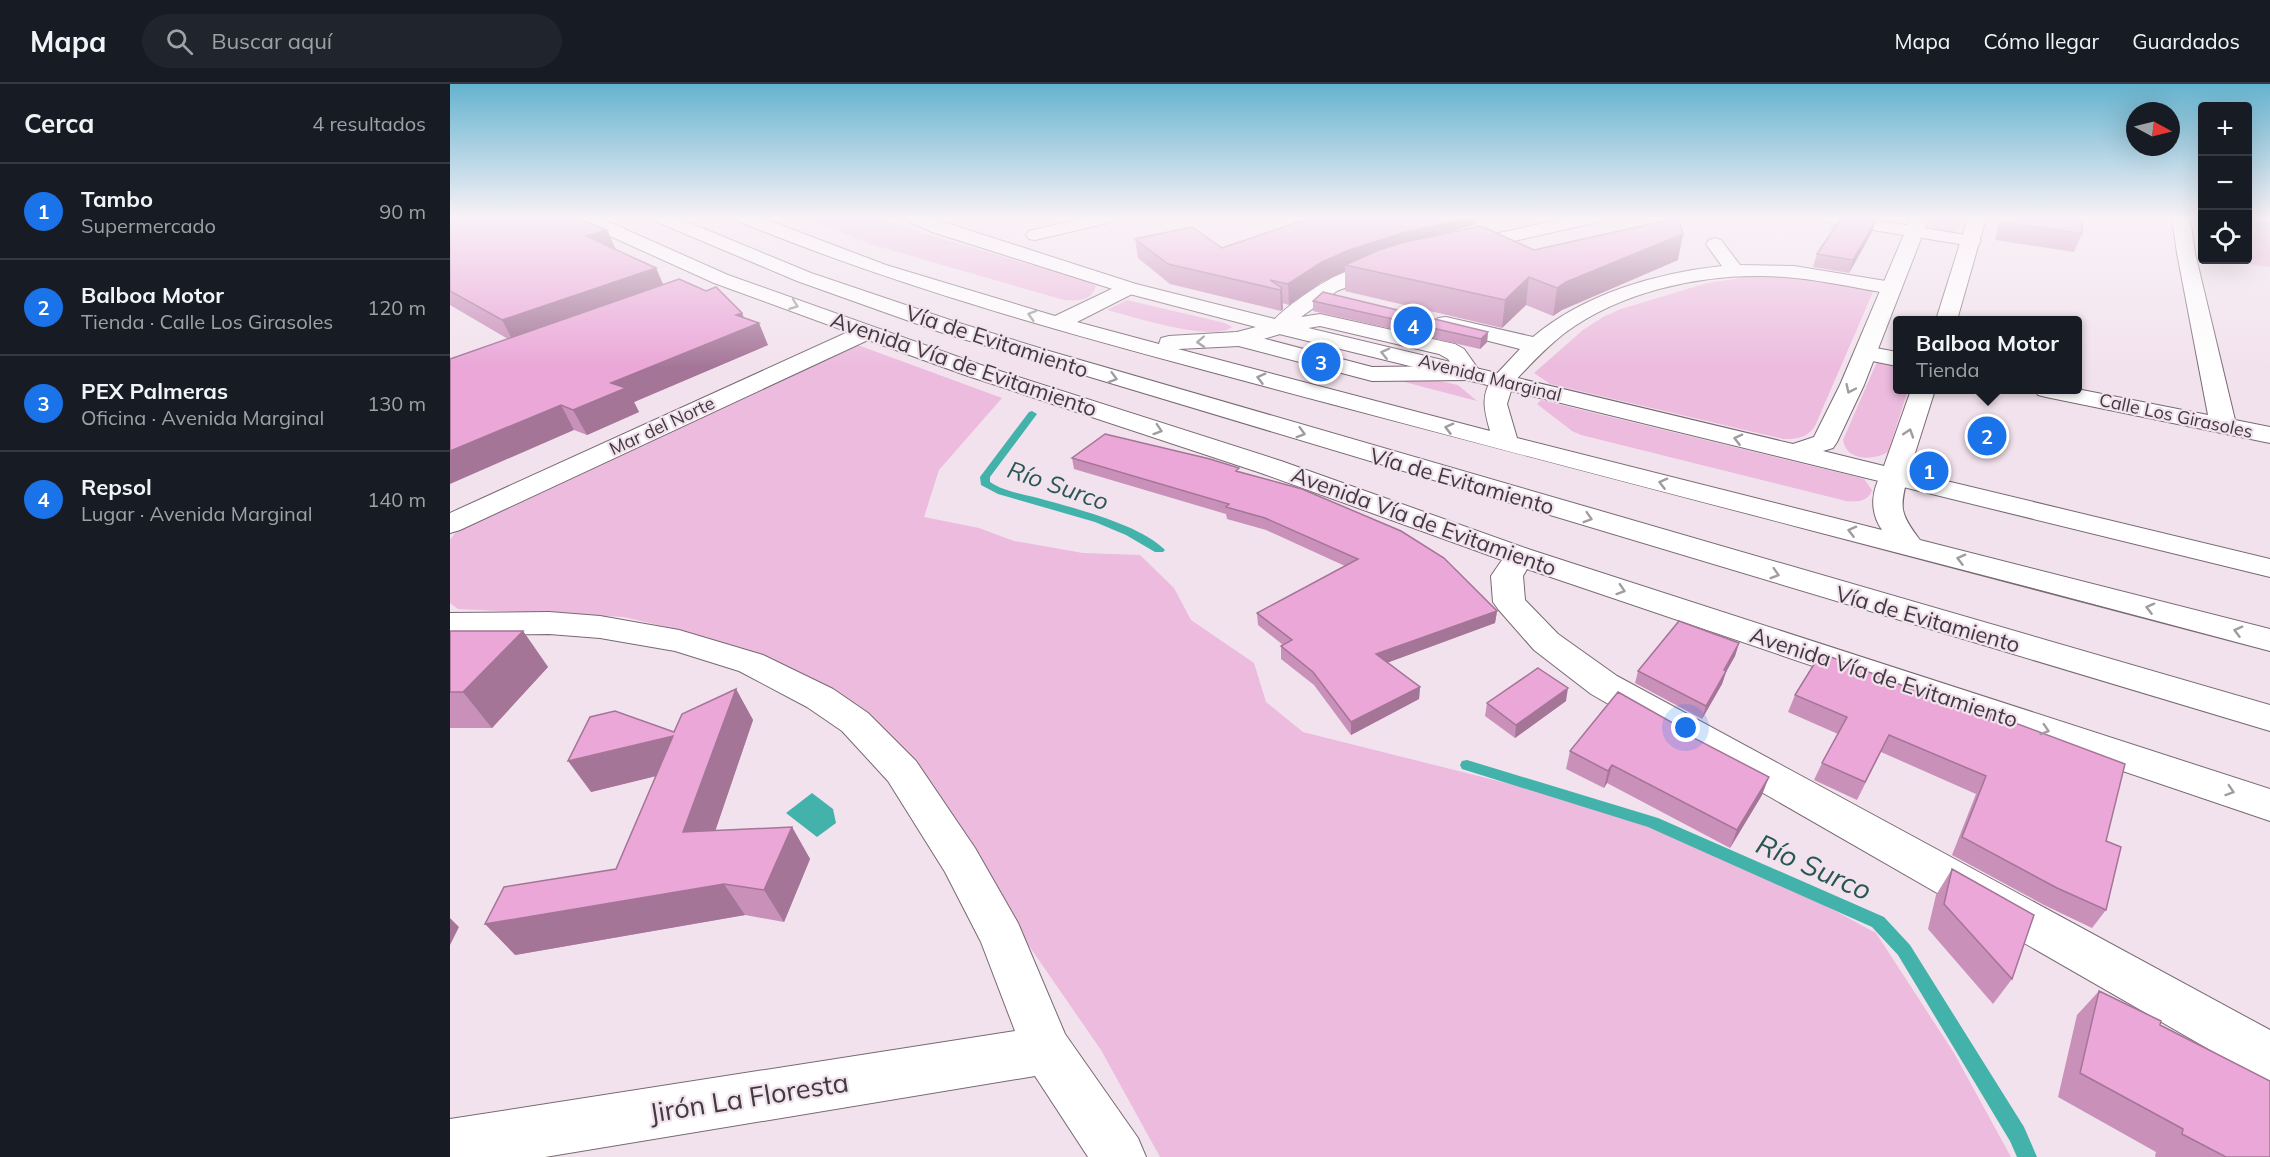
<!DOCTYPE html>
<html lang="es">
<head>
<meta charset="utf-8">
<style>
  :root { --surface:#171b24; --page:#20242c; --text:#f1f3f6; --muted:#9ea1a6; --line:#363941; --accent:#1a73e8 }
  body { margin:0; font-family:Mulish,sans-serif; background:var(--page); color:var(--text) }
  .controls { position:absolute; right:18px; top:18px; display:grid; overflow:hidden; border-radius:6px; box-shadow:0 6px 24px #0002 }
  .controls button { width:54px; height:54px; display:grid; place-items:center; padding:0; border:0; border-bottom:2px solid var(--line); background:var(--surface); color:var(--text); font:30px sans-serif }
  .compass { position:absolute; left:1676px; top:18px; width:54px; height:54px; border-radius:50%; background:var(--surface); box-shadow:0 6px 24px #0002; rotate:97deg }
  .you { position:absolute; left:1236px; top:644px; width:21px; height:21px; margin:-15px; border:4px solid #fff; border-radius:50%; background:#1a73e8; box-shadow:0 0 0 9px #1a73e833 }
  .badge { display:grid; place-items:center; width:39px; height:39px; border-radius:50%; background:var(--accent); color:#fff; font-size:20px; font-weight:700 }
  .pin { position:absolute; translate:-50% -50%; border:3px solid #fff; box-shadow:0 2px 6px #0006 }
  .popup { position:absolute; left:1443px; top:232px; width:189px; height:78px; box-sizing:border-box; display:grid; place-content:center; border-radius:6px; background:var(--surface); filter:drop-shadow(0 2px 4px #0005); font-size:20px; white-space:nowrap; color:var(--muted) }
  .popup b { font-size:22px; color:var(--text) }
  .popup::after { content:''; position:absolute; left:50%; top:100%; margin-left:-12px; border:12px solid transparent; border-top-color:var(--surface) }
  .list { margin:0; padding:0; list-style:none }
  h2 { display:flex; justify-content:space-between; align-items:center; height:78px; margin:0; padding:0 24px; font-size:26px }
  h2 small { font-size:20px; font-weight:400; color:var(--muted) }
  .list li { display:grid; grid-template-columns:39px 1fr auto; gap:18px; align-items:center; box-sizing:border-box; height:96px; padding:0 24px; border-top:2px solid var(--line) }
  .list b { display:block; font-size:22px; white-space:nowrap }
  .list p { margin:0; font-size:20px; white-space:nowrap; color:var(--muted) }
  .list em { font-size:20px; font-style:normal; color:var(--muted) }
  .icon { flex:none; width:33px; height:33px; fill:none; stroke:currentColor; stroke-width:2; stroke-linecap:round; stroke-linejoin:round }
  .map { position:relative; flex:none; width:1820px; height:1073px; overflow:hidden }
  header { display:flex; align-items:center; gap:36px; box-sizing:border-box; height:84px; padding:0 30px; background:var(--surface); border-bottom:2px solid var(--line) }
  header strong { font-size:28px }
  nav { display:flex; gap:33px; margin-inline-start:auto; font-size:21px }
  .search { width:420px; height:54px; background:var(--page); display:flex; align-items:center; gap:15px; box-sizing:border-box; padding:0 21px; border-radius:33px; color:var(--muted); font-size:22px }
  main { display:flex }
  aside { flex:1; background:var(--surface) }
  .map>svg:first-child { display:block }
</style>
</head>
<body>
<header>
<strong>Mapa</strong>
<div class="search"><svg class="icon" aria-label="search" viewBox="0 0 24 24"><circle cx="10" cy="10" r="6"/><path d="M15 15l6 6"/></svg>Buscar aquí</div>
<nav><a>Mapa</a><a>Cómo llegar</a><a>Guardados</a></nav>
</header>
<main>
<aside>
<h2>Cerca<small>4 resultados</small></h2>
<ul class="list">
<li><span class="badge">1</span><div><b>Tambo</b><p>Supermercado</p></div><em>90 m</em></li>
<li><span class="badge">2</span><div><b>Balboa Motor</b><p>Tienda · Calle Los Girasoles</p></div><em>120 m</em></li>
<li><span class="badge">3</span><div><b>PEX Palmeras</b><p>Oficina · Avenida Marginal</p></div><em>130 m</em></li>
<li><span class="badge">4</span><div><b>Repsol</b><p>Lugar · Avenida Marginal</p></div><em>140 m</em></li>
</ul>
</aside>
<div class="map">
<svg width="1820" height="1073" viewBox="0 0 1820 1073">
  <rect width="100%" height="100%" fill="#f2e2ed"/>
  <path fill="#ecbbde" d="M 355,134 L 432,134 L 455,144 L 637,197 L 646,202 C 642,217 628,217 614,216 L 420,160 Z
    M 1481,134 L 1512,134 L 1507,149 L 1478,144 Z
    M 1798,134 L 1820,138 L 1820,183 L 1772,176 L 1798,176 Z
    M 1312,191 L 1348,193 L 1415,204 L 1423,208 L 1365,342 C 1357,354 1347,355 1333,355 L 1100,300 L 1084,289 L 1133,246 L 1153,233 L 1171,225 L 1257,199 Z
    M 677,216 L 775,239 L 782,243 C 762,259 682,232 657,226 Z
    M 405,260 L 552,314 L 489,386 L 474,433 L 529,444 L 564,457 L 633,469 L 690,471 L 724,504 L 741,536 L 804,579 L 816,618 L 853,648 L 1100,710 L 1228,753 L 1339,802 L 1426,849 L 1504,969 L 1561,1073 L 710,1073 L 651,966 L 537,801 L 489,709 L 432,643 L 366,601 L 298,567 L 237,548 L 174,533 L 8,525 L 0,519 L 0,456 L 11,441 Z
    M 1427,278 L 1447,279 L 1447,306 L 1458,306 L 1438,368 C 1423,377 1396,377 1393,356 Z
    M 943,295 L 985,296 L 1008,301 L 1027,317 Z
    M 1091,316 L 1403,392 L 1414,395 L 1422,406 C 1418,418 1407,418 1396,417 L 1131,351 L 1122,347 L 1087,320 Z"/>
  <path fill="#42b2aa" d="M 362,709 L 383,725 L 386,739 L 367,753 L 336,729 Z"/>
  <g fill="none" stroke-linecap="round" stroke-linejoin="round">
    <path fill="#42b2aa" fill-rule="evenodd" d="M 582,327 L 587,330 L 540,393 L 540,398 C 553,407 569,409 584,413 C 620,423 690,440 715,466 L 713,468 L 705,468 L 676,451 L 645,438 L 548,410 L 531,401 L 530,393 L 579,328 Z
      M 1017,676 L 1208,734 L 1434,833 L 1460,861 L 1574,1043 L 1587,1073 L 1567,1073 L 1560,1057 L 1448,871 L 1422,843 L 1198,743 L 1012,685 L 1010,681 L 1012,677 Z"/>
    <g stroke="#776972" stroke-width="2">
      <path id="minor" d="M 126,134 L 150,134 L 278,191 L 531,281 L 831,377 L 1081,466 L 1820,705 L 1820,737 L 1077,485 L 1073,492 L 1075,516 L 1108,550 L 1167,592 L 1820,946 L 1820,997 L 1802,990 L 1141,610 L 1084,566 L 1048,525 L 1043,518 L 1041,492 L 1052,476 L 811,389 L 515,291 L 418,256 L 10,446 L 0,449 L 0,429 L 398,248 L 264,199 L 129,138 Z
        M 457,134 L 481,134 L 686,200 L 825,235 C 845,214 914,168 944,176 L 947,180 L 944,184 L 887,207 L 851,233 L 870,230 L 1005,260 L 1014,265 L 1031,289 L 1027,294 L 1019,296 L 922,297 L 781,260 L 778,255 L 781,250 L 789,248 L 922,283 L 1003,282 L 998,275 L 989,270 L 870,242 L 829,249 L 672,208 L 482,148 L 460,138 Z
        M 634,134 L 665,134 L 662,138 L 585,156 L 579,155 L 576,151 L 579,147 Z
        M 1119,134 L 1153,134 L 1150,138 L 1144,139 L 1011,169 L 1004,167 L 1002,163 L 1004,159 L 1011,157 Z
        M 1371,134 L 1413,134 L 1522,152 L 1528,153 L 1531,157 L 1528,161 L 1522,162 L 1380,139 L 1374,138 Z
        M 1722,134 L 1740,134 L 1745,169 L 1785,336 L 1820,343 L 1820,359 L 1596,313 L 1588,311 L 1584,306 L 1627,305 L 1758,331 L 1727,169 Z
        M 1265,154 L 1271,156 L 1290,181 L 1344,182 L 1442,198 L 1449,200 L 1452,204 L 1449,208 L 1442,210 C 1399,203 1355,192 1311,192 C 1246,191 1169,209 1116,248 C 1095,264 1078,283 1060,302 L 1052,304 L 1044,302 L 1040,297 L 1070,265 L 988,244 L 985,239 L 988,234 L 996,233 L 1083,253 C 1134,210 1206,189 1272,182 L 1256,160 L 1259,156 Z
        M 1415,262 L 1447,268 L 1447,282 L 1407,274 L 1404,269 L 1407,264 Z
        M 99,528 L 150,532 L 229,546 L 313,571 L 383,605 L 418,629 L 466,677 L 525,764 L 568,839 L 615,950 L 688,1054 L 696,1073 L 638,1073 L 585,992 L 95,1073 L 0,1073 L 0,1035 L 565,947 L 531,858 L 495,788 L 438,697 L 392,647 L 357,623 L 289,587 L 225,567 L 150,554 L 99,550 L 0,551 L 0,529 Z"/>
    </g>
    <g stroke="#776972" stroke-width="2">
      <path id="major" d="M 1461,134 L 1479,134 L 1414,301 L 1387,358 L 1383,364 L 1373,367 L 1434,382 L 1461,306 L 1485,306 L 1459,388 L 1820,475 L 1820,493 L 821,248 L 818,243 L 821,238 L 829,237 L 1343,360 L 1364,353 L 1390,301 Z
        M 1518,134 L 1536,134 L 1507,236 L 1486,236 Z"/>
    </g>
    <g stroke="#776972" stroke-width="2">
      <path id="highway" d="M 204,134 L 228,134 L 361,189 L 506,238 L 599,267 L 1820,621 L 1820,647 L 490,248 L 347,197 L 207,138 Z
        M 287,134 L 312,134 L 436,181 L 605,232 L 672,200 L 686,200 L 689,204 L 686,208 L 627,238 L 709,260 L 711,254 L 719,252 L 787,248 L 829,237 L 837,238 L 840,243 L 837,248 L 789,262 L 728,265 L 1040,347 C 1034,325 1030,311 1044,292 L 1052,290 L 1060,292 L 1064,297 L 1057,320 L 1067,354 L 1432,446 C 1419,427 1421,405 1434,386 L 1444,384 L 1454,386 L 1458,392 C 1449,424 1450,430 1470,456 L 1820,545 L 1820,567 C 1509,483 1196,405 885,321 C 684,267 483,217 290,138 Z"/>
    </g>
    <use href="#minor" fill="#fff" fill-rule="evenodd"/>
    <use href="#major" fill="#fff" fill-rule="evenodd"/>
    <use href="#highway" fill="#fff" fill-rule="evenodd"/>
  </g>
  <path fill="#c990ba" d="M 0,134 L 166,166 L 206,184 L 213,200 L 292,229 L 294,234 L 318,261 L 184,318 L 189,328 L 137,351 L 124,346 L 58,255 L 0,221 Z
    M 1550,134 L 1632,134 L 1632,150 L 1624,168 L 1545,156 Z
    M 1025,141 L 1005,146 L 1005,148 L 1084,166 L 1228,176 L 1112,226 L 1103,232 L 1076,221 L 1052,244 L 895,207 L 895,188 L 872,198 L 839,221 L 832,219 L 833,225 L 831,227 L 720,200 L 688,174 L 685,155 L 772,164 Z
    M 1422,148 L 1399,189 L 1363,183 L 1367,170 Z
    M 863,217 L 1038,248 L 1037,258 L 1030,265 L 863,227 Z
    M 622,374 L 790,388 L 1047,527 L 1045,539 L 938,578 L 970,603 L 969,615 L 901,651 L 864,601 L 831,575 L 831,562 L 833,561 L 808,541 L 807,529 L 895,482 L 816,446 L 777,435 L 776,430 L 624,385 Z
    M 0,547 L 73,547 L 98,583 L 42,644 L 0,644 Z
    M 1289,559 L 1285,572 L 1276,588 L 1272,600 L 1252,635 L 1185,599 L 1188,587 Z
    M 286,605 L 303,636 L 265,747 L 342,743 L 360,775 L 334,838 L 295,831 L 65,871 L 166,785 L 206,692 L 141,708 L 224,648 Z
    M 1345,611 L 1538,636 L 1541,630 L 1656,757 L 1656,826 L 1642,844 L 1594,821 L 1502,771 L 1526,710 L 1431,668 L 1407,716 L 1364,696 L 1372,679 L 1388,650 L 1338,628 Z
    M 1116,617 L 1065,654 L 1035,632 L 1037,619 Z
    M 1238,652 L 1312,711 L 1280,764 L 1157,699 L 1154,704 L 1116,685 L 1120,667 Z
    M 1502,785 L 1562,895 L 1543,920 L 1478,845 L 1486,811 Z
    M 1649,907 L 1710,941 L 1820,1073 L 1706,1073 L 1705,1072 L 1706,1068 L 1608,1013 L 1627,931 Z"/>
  <path fill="#a47597" d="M 992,134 L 1026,134 L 1025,141 L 1005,146 L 1004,156 L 895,181 L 895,188 L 872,198 L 839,221 L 838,200 L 872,178 L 899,166 Z
    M 1426,136 L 1422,148 L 1399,189 L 1403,176 Z
    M 157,146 L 166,166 L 136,152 Z
    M 1233,150 L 1228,176 L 1112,226 L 1103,232 L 1107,204 L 1116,198 Z
    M 206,184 L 215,205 L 64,259 L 52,236 Z
    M 1079,193 L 1076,221 L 1052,244 L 1055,216 Z
    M 832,204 L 833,225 L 831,227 L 830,206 Z
    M 292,229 L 297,243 L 309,239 L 318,261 L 184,318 L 189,328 L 137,351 L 123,326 L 161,299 Z
    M 1038,248 L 1037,258 L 1030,265 L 1031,255 Z
    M 111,321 L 124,346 L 0,400 L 0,367 Z
    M 1047,527 L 1045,539 L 926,583 L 926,570 Z
    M 73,547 L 98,583 L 42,644 L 13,608 Z
    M 1289,559 L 1285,572 L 1276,588 L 1272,600 L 1252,635 L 1256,622 Z
    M 970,603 L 969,615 L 901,651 L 901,638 Z
    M 1118,604 L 1116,617 L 1065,654 L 1066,641 Z
    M 286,605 L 303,636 L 254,780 L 233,748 Z
    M 223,652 L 243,683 L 141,708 L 118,677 Z
    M 1162,681 L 1157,699 L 1154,704 L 1158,687 Z
    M 1319,693 L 1312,711 L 1280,764 L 1287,746 Z
    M 342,743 L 360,775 L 334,838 L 314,806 Z
    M 274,800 L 295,831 L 65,871 L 35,840 Z
    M 0,834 L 9,843 L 0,861 Z"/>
  <path fill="#eaa7d8" stroke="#a47597" stroke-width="1.5" d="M 0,134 L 128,134 L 157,146 L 136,152 L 206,184 L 52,236 L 0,207 Z
    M 860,134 L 999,134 L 1005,137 L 956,148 L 899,166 L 872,178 L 838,200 L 820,196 L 832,204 L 830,206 L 718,180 L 685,155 L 742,143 L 772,164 Z
    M 1228,134 L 1233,150 L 1116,198 L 1107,204 L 1079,193 L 1055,216 L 895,181 L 929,166 L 955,158 L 1031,142 L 1084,166 Z
    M 1391,134 L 1414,134 L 1426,136 L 1403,176 L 1367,170 Z
    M 1553,134 L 1632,134 L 1632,150 L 1552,138 Z
    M 229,195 L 256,207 L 266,203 L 292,229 L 286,231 L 309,239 L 161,299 L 176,304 L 123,326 L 111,321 L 0,367 L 0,275 Z
    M 873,208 L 1038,248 L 1031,255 L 863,217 Z
    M 655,350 L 760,375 L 789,384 L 786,387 L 852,405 L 951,447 L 994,474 L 1047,527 L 926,570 L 970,603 L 901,638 L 863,588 L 831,562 L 842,556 L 807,529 L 908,475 L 815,434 L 776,423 L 779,420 L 622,374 Z
    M 1229,537 L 1289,559 L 1274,586 L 1276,587 L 1256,622 L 1188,587 Z
    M 0,547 L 73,547 L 13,608 L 0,608 Z
    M 1371,569 L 1539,636 L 1541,630 L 1675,680 L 1656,757 L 1671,763 L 1656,826 L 1607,804 L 1512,753 L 1536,692 L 1439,651 L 1415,698 L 1372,679 L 1397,633 L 1345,611 Z
    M 1088,584 L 1118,604 L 1066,641 L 1037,619 Z
    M 286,605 L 233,748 L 342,743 L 314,806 L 274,800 L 35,840 L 54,803 L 166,785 L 223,652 L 118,677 L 140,633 L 165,627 L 224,648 L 232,630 Z
    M 1168,608 L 1239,648 L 1238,651 L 1319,693 L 1287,746 L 1162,681 L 1158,687 L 1120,667 Z
    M 1502,785 L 1584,831 L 1562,895 L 1494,820 Z
    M 1649,907 L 1711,937 L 1710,941 L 1820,997 L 1820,1073 L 1776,1073 L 1732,1050 L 1733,1045 L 1630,989 Z"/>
  <defs><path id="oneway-chevron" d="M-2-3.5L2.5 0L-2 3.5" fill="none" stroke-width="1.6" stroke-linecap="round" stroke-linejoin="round" transform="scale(1.5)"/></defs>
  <g stroke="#a09c9f">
    <use href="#oneway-chevron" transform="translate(344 221) rotate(20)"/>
    <use href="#oneway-chevron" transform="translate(582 231) rotate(-164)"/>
    <use href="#oneway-chevron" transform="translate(751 258) rotate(177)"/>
    <use href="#oneway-chevron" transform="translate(935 269) rotate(-167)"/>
    <use href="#oneway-chevron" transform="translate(663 294) rotate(16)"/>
    <use href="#oneway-chevron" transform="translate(811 294) rotate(-165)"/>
    <use href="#oneway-chevron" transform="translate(1400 305) rotate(115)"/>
    <use href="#oneway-chevron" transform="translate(999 344) rotate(-165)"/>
    <use href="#oneway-chevron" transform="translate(708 346) rotate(18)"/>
    <use href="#oneway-chevron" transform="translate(851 349) rotate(16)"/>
    <use href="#oneway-chevron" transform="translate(1459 349) rotate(-72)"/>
    <use href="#oneway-chevron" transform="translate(1288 355) rotate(-166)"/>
    <use href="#oneway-chevron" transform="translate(1213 399) rotate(-166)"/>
    <use href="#oneway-chevron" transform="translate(1138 434) rotate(17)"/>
    <use href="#oneway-chevron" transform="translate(1402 447) rotate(-166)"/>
    <use href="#oneway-chevron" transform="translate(1511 475) rotate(-165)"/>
    <use href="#oneway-chevron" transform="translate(1325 490) rotate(17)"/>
    <use href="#oneway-chevron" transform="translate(1171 506) rotate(18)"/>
    <use href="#oneway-chevron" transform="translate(1700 524) rotate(-166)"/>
    <use href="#oneway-chevron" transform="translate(1788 547) rotate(-165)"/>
    <use href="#oneway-chevron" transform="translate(1595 646) rotate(18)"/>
    <use href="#oneway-chevron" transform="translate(1780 707) rotate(18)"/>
  </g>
  <linearGradient id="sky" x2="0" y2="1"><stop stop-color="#65b3cf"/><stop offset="0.47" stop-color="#f9f2f7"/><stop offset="1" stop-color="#f9f2f7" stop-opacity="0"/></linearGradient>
  <rect width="1820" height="284" fill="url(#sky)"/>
  <g text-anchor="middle" stroke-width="4.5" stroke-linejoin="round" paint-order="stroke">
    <g font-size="18" fill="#413a3f" stroke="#f2e2ed">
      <text transform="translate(1040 294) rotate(14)" y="6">Avenida Marginal</text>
      <text transform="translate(1726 332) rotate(12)" y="6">Calle Los Girasoles</text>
      <text transform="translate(212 342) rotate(-25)" y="6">Mar del Norte</text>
    </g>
    <g font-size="22" fill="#413a3f" stroke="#f2e2ed">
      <text transform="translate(547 257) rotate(18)" y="8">Vía de Evitamiento</text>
      <text transform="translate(514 280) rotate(19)" y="8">Avenida Vía de Evitamiento</text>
      <text transform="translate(1012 397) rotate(16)" y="8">Vía de Evitamiento</text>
      <text transform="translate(974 437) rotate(20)" y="8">Avenida Vía de Evitamiento</text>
      <text transform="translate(1478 535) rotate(16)" y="8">Vía de Evitamiento</text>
      <text transform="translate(1434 593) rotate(18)" y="8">Avenida Vía de Evitamiento</text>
    </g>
    <g font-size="24" font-style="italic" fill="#275653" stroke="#f2e2ed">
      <text transform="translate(608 402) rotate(19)" y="8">Río Surco</text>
    </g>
    <g font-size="27" fill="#413a3f" stroke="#f2e2ed">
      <text transform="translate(299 1014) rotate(-9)" y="9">Jirón La Floresta</text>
    </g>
    <g font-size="28" font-style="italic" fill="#275653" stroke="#f2e2ed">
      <text transform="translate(1364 783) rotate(24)" y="10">Río Surco</text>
    </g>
  </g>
</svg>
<div class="controls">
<button>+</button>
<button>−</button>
<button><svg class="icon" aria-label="locate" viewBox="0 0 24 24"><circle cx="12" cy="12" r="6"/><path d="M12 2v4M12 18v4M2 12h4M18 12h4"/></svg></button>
</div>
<svg class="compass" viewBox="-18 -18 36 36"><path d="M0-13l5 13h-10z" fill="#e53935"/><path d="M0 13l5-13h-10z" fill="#9ea1a6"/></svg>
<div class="you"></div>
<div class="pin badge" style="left:1479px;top:387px">1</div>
<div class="pin badge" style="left:1537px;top:352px">2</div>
<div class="popup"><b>Balboa Motor</b>Tienda</div>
<div class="pin badge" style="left:871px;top:278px">3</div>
<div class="pin badge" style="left:963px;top:242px">4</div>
</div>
</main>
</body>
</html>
